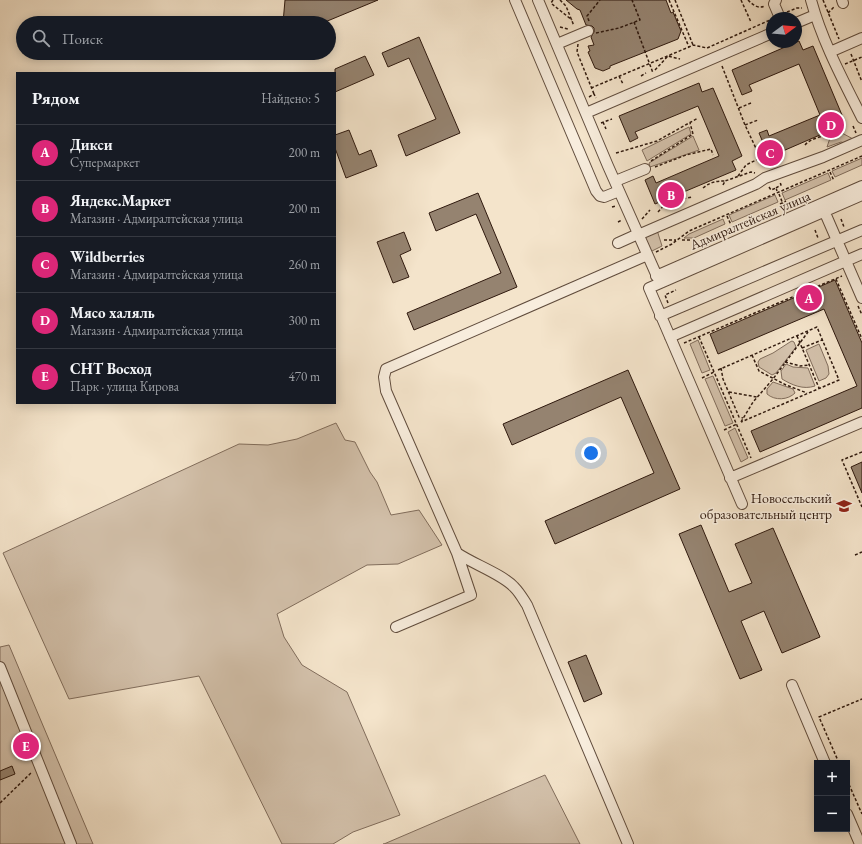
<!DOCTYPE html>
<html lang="ru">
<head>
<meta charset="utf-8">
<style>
  :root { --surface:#171b24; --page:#242831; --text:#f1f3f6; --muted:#9ea1a6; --line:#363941; --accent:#db2777 }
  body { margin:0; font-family:"EB Garamond",serif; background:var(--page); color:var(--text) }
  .controls { position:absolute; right:12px; bottom:12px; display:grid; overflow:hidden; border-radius:0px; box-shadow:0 2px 10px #0003 }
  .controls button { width:36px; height:36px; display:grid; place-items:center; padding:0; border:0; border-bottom:1px solid var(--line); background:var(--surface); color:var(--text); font:20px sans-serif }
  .compass { position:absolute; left:766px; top:12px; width:36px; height:36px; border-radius:50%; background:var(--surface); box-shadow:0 2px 10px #0003; rotate:74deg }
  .you { position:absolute; left:591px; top:453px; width:14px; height:14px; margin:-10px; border:3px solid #fff; border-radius:50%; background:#1a73e8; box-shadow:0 0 0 6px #1a73e833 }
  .badge { display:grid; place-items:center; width:26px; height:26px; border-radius:50%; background:var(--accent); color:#fff; font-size:13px; font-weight:700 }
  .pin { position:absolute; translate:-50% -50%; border:2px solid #fff; box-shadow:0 1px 4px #0006 }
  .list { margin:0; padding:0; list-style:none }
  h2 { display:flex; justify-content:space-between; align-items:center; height:52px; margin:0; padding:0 16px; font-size:17px }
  h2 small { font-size:13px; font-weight:400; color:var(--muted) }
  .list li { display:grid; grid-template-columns:26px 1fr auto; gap:12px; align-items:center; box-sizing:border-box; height:56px; padding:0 16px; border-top:1px solid var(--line) }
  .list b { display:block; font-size:15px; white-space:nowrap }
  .list p { margin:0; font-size:13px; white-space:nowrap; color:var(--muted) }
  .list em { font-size:13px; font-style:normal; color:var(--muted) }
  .icon { flex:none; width:22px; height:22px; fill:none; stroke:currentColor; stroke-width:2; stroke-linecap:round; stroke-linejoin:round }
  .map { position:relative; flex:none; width:862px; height:844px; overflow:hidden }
  .search { position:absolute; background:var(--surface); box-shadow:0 2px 10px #0003; left:16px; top:16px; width:320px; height:44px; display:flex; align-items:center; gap:10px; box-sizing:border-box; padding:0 14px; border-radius:22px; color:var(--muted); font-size:15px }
  .panel { position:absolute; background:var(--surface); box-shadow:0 2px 10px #0003; left:16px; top:72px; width:320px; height:332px; border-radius:0px }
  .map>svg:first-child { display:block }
</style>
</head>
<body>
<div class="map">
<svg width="862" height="844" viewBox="0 0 862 844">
  <rect width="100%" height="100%" fill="#f4e4cb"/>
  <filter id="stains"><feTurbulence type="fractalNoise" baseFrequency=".005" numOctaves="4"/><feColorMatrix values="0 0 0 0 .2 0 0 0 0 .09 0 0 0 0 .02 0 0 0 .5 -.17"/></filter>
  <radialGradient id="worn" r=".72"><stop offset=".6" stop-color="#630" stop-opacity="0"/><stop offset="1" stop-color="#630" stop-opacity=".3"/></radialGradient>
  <path fill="#d3c1ab" stroke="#816d5c" d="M 689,127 L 691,134 L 647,161 L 642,150 Z
    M 842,133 L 853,139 L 845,143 L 841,142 L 827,147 L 830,138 Z
    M 693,136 L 699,150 L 650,167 L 649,163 Z
    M 862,158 L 862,165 L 835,177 L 832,171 Z
    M 828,173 L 831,180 L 785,200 L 782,193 Z
    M 775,195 L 778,202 L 732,222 L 729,215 Z
    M 723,219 L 725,224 L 694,238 L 684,238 L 689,234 Z
    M 657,230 L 662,246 L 650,252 L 645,237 L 648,234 Z
    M 698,340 L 710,370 L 702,373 L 690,344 Z
    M 792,341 L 794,342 L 796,347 L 776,373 L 772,375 L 759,367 L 758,362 L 760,359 L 773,353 L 790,342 Z
    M 819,344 L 828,366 L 829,374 L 826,378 L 819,381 L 806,350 Z
    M 786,364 L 793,367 L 808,368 L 815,386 C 803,390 792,385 782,379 L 781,371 Z
    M 713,376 L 733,423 L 725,426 L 705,379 Z
    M 773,382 L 793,389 L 795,393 C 788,400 775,401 767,394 L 767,389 Z
    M 336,423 L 345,440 L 355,442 L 370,472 L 377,482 L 391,515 L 419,510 L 442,545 L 398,564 L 367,565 L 277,614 L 284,637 L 302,665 L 347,692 L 400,815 L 353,832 L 333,844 L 282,844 L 199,676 L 69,699 L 3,553 L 239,444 L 268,445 L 297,439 Z
    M 735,428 L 748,458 L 741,462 L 728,432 Z
    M 9,645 L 93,844 L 0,844 L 0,647 Z
    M 545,775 L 580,844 L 383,844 L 384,844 Z"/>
  <path fill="#958370" stroke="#2f190e" d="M 285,0 L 378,0 L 325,22 L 283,23 Z
    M 566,0 L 666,0 L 671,13 L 673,12 L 681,31 L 678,39 L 610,66 L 610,68 L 603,71 L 595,68 L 588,52 L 590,51 L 588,46 L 594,45 L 591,37 L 594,32 L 594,28 L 592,26 L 586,25 L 580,10 L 577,9 Z
    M 419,37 L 460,133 L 406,156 L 398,135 L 436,119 L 409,58 L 388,67 L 382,53 Z
    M 799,41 L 803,50 L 813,46 L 842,115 L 832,119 L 836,128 L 769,157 L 759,133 L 767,130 L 769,136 L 820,115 L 799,64 L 749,85 L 752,91 L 742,95 L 732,70 Z
    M 365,56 L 374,75 L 335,92 L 335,69 Z
    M 699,83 L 702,92 L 713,88 L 742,156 L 732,161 L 736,170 L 655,204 L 645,180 L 653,176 L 656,183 L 719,156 L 698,106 L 635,132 L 638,138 L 630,142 L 619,116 Z
    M 349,130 L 359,155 L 371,150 L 377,166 L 346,178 L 335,148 L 335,135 Z
    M 478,193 L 517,287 L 414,330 L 407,313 L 501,273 L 476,214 L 436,231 L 429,213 Z
    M 404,232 L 411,250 L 400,255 L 409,277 L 393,283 L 377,242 Z
    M 835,280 L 862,343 L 862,408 L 760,452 L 751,431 L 857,386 L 824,309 L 718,354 L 710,334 Z
    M 628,370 L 680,489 L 555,544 L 545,521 L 654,473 L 621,397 L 512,445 L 503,424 Z
    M 862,462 L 862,493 L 851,467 Z
    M 701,525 L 729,592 L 752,583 L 735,544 L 773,528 L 820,637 L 782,653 L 764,611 L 741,621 L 762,670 L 740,679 L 679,534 Z
    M 586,655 L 602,694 L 584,702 L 568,662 Z
    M 12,766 L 15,774 L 0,780 L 0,771 Z"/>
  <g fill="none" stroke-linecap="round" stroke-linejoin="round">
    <g stroke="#604c3d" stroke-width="12">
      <path id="minor" d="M 515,0 L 596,191 L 600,196 L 604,197 L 619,191
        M 538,0 L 608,166 L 660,283
        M 776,0 L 774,4 L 780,18
        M 811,0 C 822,41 843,80 862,118
        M 842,0 L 843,3
        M 796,23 L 815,15
        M 557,44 L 588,31
        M 830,52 L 862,38
        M 586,113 L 772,33
        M 618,180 L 645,169
        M 822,206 L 862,298
        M 638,235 L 756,184 L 765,178 L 823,157 L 862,140
        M 618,243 L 638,234
        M 656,276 L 862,186
        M 660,316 L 862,230
        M 670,337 L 862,254
        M 730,478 L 862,422
        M 742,504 L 649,288 L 862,195
        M 457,553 C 473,564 502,574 514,587 C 520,593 523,599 527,605 L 628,844
        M 396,627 L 471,595 L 457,553 L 386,391 L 384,377 L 386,369 L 643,257
        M 0,667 L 71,844
        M 792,685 L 825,763
        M 847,814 L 860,844"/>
    </g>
    <path stroke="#2f190e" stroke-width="1.5" stroke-dasharray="3 2" stroke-linecap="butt" d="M 553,0 L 551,3 L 552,4 L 572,20
      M 560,0 L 566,6 L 574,26
      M 669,0 L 689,47 L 693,45 L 707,48 L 770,20
      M 675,0 L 693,45
      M 741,0 L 751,22
      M 748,0 C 753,5 758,9 765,6
      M 823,0 L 839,39
      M 787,12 L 797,8 L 802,8
      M 828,13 L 835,6
      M 589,21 L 587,16 L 600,0
      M 634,22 L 653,73
      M 560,27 L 568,29
      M 596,33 L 619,28 L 640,20 L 632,0
      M 578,44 L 577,52 L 594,94
      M 851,54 L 862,82
      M 845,64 L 862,57
      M 722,66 L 745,125 L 761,159 L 773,165
      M 655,70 L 668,56 L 680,59
      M 619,76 L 623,84
      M 641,76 L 646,73
      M 591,88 L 689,47
      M 589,97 L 594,94 L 596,98
      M 739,108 L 751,103
      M 603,122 L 606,129
      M 601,123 L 612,119
      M 745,125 L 758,120
      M 853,126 L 856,133
      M 805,145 C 810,139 821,136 828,136
      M 616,153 L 657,141 L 698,118
      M 651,161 L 693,134 L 690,123
      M 655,167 L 686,155 L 711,149 L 713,155
      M 830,172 L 834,181
      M 738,176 L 746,165 L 760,158
      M 723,185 L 725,181 L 751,172 L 755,173
      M 769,187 L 771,190 L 776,188 L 777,191
      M 703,188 C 710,182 716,181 725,181
      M 776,188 L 781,185 L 780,182
      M 779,194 L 785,209
      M 780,204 L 786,201
      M 612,207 L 616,206
      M 658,212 L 667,202 L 692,197
      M 727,216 L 731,225
      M 642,219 L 650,210
      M 841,219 L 844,227
      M 618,222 L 622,220
      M 815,230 L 818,238
      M 664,240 L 676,240
      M 682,240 L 697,240
      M 656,252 L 672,244 L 689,231 L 862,156
      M 836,279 L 862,339
      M 668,303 L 665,295 L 676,290
      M 858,306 L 862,315
      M 797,336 L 819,388
      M 699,337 L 751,458
      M 684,343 L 842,276
      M 802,348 L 822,340
      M 752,355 L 759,371 L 786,385 L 807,393
      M 785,362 L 800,366 L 809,365
      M 721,368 L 723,379 L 739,417 L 743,418
      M 718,370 L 817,327 L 839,380 L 741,422
      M 702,378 L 714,372
      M 729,392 L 757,397
      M 741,422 L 753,402 L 773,379 L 808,332
      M 724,430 L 737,424
      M 862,452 L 842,460 L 862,507
      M 855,555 L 862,552
      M 839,763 L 819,717 L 862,699
      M 847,780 L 862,814
      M 0,803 L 32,772"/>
    <use href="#minor" stroke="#f8eddd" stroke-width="10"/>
  </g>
  <defs>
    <g id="school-bare" transform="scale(1.2)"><path d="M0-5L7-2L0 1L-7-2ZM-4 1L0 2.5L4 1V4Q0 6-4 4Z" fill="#8f2418" stroke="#f8eddd" stroke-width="2.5" paint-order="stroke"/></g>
  </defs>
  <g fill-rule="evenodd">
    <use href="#school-bare" x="844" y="506"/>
  </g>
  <g text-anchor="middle" stroke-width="3" stroke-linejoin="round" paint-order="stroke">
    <g font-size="14" fill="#2f190e" stroke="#f8eddd">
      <text transform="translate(750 220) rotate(-23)" y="5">Адмиралтейская улица</text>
    </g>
    <g font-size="14" fill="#2f190e" stroke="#f8eddd" text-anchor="end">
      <text x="832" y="503">Новосельский<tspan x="832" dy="16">образовательный центр</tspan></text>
    </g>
  </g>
  <rect width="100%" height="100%" filter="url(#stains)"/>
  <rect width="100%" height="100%" fill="url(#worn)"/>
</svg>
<div class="controls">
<button>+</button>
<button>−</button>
</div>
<svg class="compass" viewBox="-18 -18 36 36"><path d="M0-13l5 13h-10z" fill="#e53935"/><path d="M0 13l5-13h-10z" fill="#9ea1a6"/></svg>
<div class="you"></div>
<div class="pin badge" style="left:809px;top:298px">A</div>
<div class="pin badge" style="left:671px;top:195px">B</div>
<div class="pin badge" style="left:770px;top:153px">C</div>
<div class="pin badge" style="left:831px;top:125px">D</div>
<div class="pin badge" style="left:26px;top:746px">E</div>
<div class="search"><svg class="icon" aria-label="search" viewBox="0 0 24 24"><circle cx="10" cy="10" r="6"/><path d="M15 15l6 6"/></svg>Поиск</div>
<section class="panel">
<h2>Рядом<small>Найдено: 5</small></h2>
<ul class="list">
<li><span class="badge">A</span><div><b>Дикси</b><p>Супермаркет</p></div><em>200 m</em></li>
<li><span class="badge">B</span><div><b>Яндекс.Маркет</b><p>Магазин · Адмиралтейская улица</p></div><em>200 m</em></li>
<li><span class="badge">C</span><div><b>Wildberries</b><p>Магазин · Адмиралтейская улица</p></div><em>260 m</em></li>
<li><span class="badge">D</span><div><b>Мясо халяль</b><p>Магазин · Адмиралтейская улица</p></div><em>300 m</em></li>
<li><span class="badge">E</span><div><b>СНТ Восход</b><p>Парк · улица Кирова</p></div><em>470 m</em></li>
</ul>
</section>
</div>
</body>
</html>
